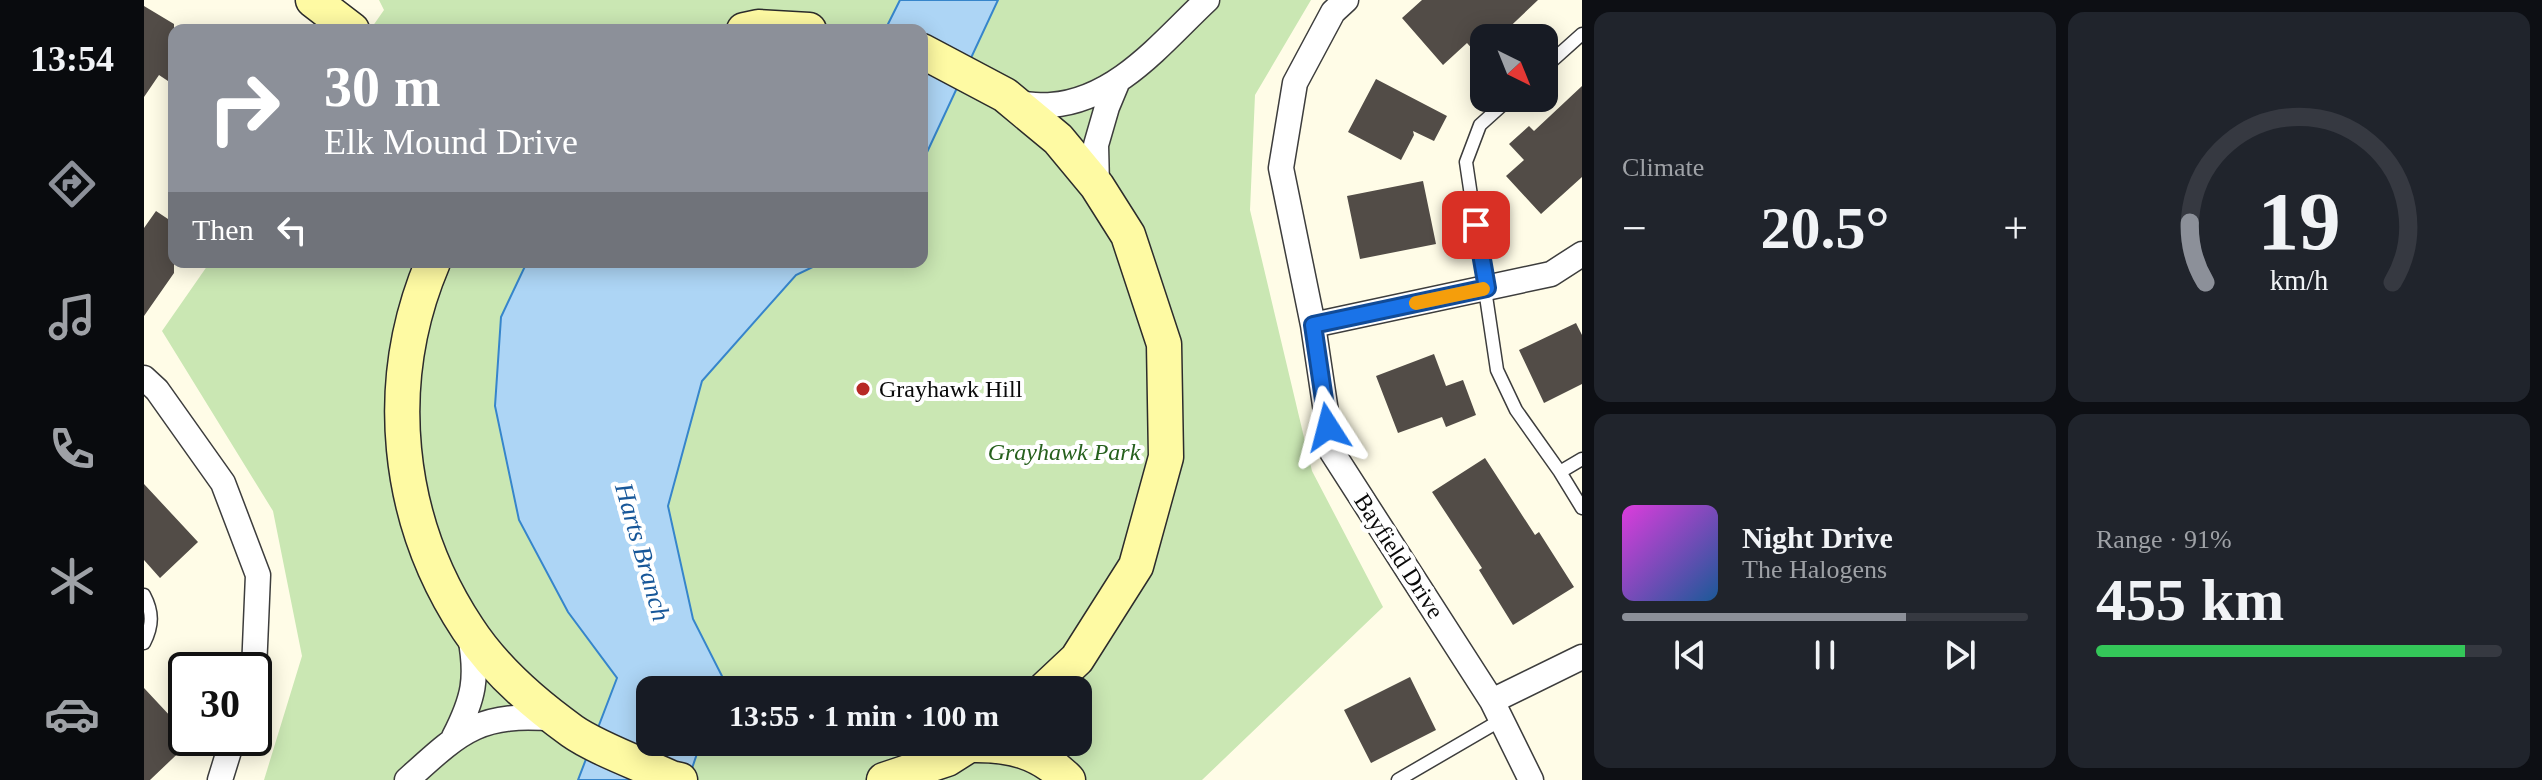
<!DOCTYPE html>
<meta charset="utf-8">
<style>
:root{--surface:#171b24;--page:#20242c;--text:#f1f3f6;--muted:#9ea1a6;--line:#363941;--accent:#8c9099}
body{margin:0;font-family:"Times New Roman",serif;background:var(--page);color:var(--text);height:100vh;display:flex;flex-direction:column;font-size:30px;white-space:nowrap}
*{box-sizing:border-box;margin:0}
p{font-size:26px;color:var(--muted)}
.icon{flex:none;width:44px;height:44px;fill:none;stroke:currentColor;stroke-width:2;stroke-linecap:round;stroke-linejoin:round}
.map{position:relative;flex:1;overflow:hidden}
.details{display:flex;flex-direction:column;gap:12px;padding:12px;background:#0d0f14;width:960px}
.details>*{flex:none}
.guide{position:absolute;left:24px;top:24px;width:760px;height:244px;border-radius:16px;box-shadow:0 4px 20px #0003;background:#8c9099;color:#fff;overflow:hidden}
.needle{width:52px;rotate:137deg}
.controls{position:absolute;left:1326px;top:24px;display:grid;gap:16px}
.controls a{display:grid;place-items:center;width:88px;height:88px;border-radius:16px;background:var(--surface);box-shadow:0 4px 20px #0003;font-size:40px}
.speed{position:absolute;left:24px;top:652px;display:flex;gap:16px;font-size:40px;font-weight:700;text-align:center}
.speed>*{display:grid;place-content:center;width:104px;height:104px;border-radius:50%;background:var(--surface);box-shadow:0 4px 20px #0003;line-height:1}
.speed .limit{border:4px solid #111;border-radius:12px;background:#fff;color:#111}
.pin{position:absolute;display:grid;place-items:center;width:68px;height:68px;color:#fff;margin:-34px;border-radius:16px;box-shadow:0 4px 12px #0006}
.me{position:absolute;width:88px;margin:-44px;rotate:351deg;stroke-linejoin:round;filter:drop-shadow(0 0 6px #0008)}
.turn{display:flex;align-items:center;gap:28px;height:168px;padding:0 24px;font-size:36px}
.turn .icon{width:104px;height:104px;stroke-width:2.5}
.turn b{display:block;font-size:56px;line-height:68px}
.then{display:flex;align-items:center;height:76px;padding:0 24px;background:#0003;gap:16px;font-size:30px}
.big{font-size:60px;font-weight:600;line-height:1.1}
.details .widget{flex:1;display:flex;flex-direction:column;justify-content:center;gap:12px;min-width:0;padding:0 28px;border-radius:16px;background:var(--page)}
.details .dial{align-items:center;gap:0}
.dial svg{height:208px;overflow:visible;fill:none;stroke:var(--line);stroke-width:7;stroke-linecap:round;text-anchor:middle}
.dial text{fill:var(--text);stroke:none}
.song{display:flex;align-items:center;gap:24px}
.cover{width:96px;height:96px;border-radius:12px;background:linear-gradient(135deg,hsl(300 70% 55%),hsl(210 70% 35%))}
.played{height:8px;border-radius:4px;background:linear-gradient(90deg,var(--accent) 70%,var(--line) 70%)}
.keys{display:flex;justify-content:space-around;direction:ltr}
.heat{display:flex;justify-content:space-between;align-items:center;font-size:44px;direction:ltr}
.charge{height:12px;border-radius:6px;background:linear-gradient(90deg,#34c759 91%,var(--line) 0)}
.details .tiles{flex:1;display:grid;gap:12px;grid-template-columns:repeat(2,1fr)}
.trip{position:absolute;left:492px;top:676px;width:456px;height:80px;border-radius:16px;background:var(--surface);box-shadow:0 4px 20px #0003;font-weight:600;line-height:80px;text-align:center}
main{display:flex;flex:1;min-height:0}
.menu{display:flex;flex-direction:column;width:144px;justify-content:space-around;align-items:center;background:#090b0e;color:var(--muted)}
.menu .icon{width:56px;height:56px}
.menu .active{color:var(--accent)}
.menu b{font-size:36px;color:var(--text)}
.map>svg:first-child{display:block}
.green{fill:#cae7b3;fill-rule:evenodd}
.water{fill:#add5f5;stroke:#3685cb;stroke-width:2}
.building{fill:#524c47}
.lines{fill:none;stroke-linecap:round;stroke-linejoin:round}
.lane-casing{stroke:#3d3d3d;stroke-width:15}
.street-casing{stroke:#3d3d3d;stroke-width:27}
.secondary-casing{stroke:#2c2c2c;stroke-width:37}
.lane{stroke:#fff;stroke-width:12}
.street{stroke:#fff;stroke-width:24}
.secondary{stroke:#fefaa3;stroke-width:34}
.route-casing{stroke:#114b97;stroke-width:20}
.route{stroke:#1a73e8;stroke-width:14}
.slow{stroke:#f59e0b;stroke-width:14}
.poi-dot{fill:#b72925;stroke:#fff;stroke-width:3}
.labels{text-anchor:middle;stroke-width:8;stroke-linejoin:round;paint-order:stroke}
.poi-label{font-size:24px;fill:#0a0a0a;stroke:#fff;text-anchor:start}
.park-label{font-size:24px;font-style:italic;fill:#26601d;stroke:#fff}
.street-label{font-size:24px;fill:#0a0a0a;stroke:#fff}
.water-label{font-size:26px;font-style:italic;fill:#175799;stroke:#fff}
</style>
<main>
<nav class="menu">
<b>13:54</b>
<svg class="icon active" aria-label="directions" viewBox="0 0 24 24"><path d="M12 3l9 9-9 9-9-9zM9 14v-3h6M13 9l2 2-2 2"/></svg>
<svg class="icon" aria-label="music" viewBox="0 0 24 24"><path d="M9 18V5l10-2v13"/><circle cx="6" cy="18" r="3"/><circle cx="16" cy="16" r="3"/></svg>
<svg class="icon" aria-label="phone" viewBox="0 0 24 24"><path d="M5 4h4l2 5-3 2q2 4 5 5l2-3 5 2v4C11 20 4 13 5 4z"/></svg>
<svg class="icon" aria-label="climate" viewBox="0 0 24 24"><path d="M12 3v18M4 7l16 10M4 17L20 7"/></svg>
<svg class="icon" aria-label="car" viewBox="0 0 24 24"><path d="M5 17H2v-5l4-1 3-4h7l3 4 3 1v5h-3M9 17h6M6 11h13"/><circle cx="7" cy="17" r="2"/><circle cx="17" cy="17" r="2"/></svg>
</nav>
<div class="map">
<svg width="1438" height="780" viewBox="0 0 1438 780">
<rect width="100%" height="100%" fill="#fffce7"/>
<path class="green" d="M235 0H1167L1111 95 1106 210 1168 471 1239 607 1058 780H120L158 656 129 511 18 331 66 262H778V30H226L240 10ZM506 690H934V742H506Z"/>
<path class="water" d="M756 0H854L778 163V30H741Z
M383 262H679L652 275 558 381 524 506 549 619 579 678 575 690H506V742H557L544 780H434L473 678 424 612 375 520 351 406 357 317Z"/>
<path class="building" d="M1278 0H1394L1354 38H1340V62L1323 43 1299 65 1258 18Z
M0 6 30 24V85L15 75 0 97Z
M1232 79 1303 116 1290 141 1269 131 1270 135 1257 160 1204 132Z
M1438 86V177L1397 214 1362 176 1380 160 1365 144 1385 126 1390 131Z
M1279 181 1292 244 1216 259 1203 196Z
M12 211 30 223V273L0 316V228Z
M1432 323 1438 335V384L1400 403 1375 350Z
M1290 354 1302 386 1319 380 1332 415 1302 427 1298 417 1254 433 1232 376Z
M1341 458 1391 535 1395 532 1430 587 1369 625 1335 570 1338 568 1288 492Z
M0 484 54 542 16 578 0 560Z
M1266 677 1292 730 1227 763 1200 710Z
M0 688 42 733V738L48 740 6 780H0Z"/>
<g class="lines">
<g class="lane-casing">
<path id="lane" d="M1400 68 1438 34
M1366 98 1336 125 1322 162 1353 370 1372 410 1416 472 1438 508
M1416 472 1438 459
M0 595C9 612 9 625 0 643
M1254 780 1357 720"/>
</g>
<g class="street-casing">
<path id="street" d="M1202 0 1189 12 1151 83 1137 168 1169 325 1188 452 1348 701 1387 780
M870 103C882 104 895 106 907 105 973 100 1018 42 1063 0
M953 186 952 145 963 107 973 83
M1169 325 1407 274 1438 254
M0 378 13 390 79 483 114 575 110 670
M1348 701 1438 657
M310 737C330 698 334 678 326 636
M76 780 89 738
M263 780C317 731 335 712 412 719"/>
</g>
<g class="secondary-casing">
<path id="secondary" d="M169 0 208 30
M600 30 614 27 665 30
M778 51 861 95 914 139 953 186 984 235 1020 344 1022 457 992 566 933 659 900 690
M289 262C238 382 251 519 324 629 350 669 389 703 428 731 452 748 499 765 527 778L536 780
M826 745C865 744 896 751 924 780
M740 780 803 759 830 742"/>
</g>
<use href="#lane" class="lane"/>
<use href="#street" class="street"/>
<use href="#secondary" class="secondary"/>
</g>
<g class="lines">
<g class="route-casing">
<path id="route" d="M1184 427 1169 325 1343 288 1332 225"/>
</g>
<use href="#route" class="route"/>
<path class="slow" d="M1272 303 1339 289"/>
</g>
<circle class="poi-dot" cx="719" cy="389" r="8"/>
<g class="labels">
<g class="poi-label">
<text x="735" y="397">Grayhawk Hill</text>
</g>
<g class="park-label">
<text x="920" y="460">Grayhawk Park</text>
</g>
<g class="street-label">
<text transform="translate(1255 556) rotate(57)" y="8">Bayfield Drive</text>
</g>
<g class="water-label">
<text transform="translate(499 552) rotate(74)" y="9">Harts Branch</text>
</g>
</g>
</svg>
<div class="controls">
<a><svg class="needle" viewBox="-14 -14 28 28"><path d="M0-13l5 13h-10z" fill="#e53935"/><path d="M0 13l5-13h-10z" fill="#9ea1a6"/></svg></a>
</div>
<div class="speed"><div class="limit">30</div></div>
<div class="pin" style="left:1332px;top:225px;background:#d93025"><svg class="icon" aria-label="arrive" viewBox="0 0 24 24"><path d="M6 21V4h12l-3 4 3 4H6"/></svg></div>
<svg class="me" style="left:1184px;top:427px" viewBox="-20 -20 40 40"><path d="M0-17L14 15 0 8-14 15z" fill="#1a73e8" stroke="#fff" stroke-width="4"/></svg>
<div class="trip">13:55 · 1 min · 100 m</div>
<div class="guide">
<div class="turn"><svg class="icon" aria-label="right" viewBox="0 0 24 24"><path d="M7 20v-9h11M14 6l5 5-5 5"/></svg><div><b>30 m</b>Elk Mound Drive</div></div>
<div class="then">Then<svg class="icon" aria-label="left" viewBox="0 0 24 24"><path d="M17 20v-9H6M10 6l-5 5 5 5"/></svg></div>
</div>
</div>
<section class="details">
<div class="tiles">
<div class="widget"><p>Climate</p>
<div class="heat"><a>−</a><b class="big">20.5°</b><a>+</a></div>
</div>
<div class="widget dial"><svg viewBox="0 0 100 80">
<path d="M14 69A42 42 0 1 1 86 69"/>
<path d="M14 69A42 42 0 0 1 8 46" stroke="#8c9099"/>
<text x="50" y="56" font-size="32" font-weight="700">19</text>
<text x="50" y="72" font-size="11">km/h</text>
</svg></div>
<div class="widget">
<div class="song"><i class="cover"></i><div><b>Night Drive</b><p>The Halogens</p></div></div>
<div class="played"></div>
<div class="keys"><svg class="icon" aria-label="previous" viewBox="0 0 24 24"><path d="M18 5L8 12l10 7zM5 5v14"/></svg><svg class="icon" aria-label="pause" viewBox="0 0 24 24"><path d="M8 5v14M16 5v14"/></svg><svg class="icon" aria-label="next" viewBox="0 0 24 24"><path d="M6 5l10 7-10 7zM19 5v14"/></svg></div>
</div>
<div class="widget"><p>Range · 91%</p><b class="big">455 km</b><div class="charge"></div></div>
</div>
</section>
</main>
